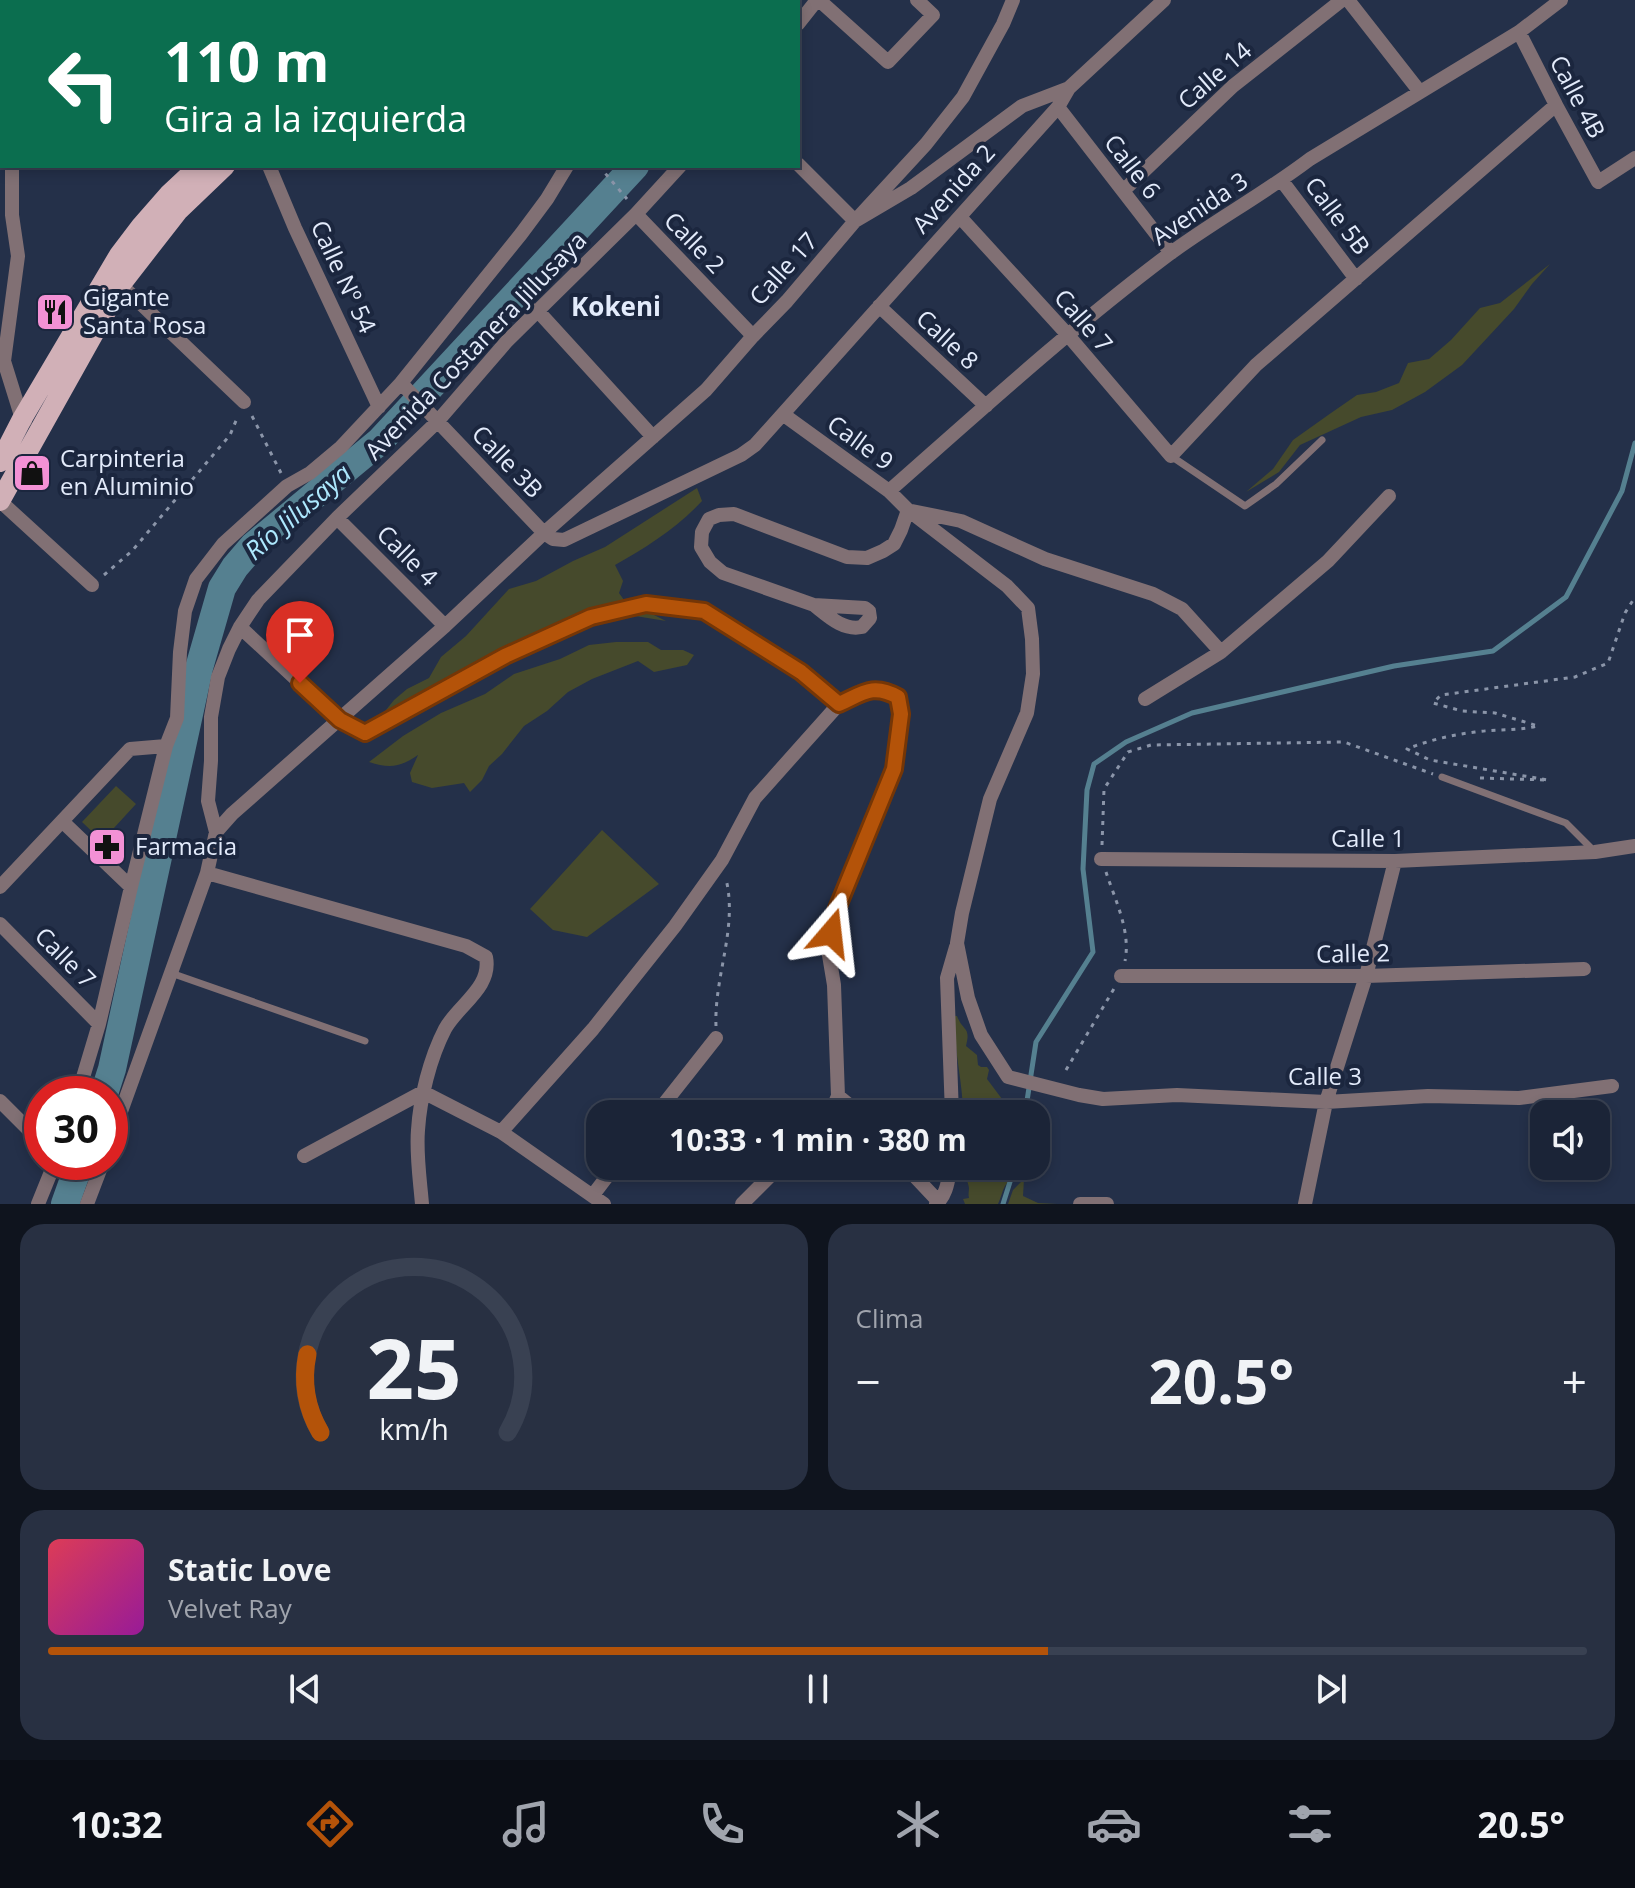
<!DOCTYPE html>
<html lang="es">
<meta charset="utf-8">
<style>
:root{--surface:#1b2437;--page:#283042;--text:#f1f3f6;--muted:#a0a4ad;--line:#394152;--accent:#b45309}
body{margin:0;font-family:"Open Sans",sans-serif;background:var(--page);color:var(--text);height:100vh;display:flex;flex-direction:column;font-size:30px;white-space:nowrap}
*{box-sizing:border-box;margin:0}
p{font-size:26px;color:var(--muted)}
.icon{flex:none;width:44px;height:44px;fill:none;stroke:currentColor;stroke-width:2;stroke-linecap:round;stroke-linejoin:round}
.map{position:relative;height:1204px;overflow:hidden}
.details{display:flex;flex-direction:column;gap:20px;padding:20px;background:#0f141e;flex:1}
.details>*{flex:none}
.hud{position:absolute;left:0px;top:0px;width:800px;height:168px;box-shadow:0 4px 12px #0003,0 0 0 2px var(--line);background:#0b6e4f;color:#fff;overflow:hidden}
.fabs{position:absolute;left:1530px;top:1100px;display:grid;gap:16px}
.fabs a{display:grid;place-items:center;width:80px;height:80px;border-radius:16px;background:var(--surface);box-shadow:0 4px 12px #0003,0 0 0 2px var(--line);font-size:40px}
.speed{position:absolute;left:24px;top:1076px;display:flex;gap:16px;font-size:40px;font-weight:700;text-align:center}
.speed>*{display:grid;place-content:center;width:104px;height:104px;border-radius:50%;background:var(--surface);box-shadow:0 4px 12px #0003,0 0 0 2px var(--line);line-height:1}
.speed .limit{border:12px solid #d22;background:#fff;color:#111}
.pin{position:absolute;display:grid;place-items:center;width:68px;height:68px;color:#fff;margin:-82px -34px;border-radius:50% 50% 50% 0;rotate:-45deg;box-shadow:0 0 8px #0007}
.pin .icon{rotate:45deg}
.me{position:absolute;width:88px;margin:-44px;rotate:17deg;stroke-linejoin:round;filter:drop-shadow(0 0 6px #0008)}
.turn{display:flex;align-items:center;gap:28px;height:168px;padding:0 32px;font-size:36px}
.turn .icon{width:104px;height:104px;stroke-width:2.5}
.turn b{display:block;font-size:56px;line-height:68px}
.big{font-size:60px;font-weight:700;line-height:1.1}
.details .widget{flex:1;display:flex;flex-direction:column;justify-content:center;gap:12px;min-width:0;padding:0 28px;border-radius:24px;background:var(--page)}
.details .dial{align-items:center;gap:0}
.dial svg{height:208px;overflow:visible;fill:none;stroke:var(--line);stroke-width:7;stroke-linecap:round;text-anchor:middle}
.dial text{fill:var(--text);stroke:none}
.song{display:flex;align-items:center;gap:24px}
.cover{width:96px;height:96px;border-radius:12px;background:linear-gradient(135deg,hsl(350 70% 55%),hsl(300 70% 35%))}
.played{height:8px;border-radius:4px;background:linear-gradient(90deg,var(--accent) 65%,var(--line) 65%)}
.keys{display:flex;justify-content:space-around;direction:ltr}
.heat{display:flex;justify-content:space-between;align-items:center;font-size:44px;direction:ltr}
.details .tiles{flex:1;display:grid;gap:20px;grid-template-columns:1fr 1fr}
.widget:last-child{grid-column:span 2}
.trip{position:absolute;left:586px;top:1100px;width:464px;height:80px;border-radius:24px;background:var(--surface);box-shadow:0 4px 12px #0003,0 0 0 2px var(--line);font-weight:700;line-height:80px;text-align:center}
.tab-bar{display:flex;height:128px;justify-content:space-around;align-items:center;background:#0b0e16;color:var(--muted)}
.tab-bar .icon{width:56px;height:56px}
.tab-bar .active{color:var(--accent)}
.tab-bar b{font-size:36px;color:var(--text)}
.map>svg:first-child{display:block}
.green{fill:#464a2c}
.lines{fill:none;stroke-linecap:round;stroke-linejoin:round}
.stream{stroke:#558090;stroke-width:5}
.river{stroke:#558090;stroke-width:28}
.path{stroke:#8b95a9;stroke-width:3;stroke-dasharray:4 6;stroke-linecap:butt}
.lane{stroke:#817074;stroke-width:7}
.street{stroke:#817074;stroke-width:14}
.primary{stroke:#d1b0b7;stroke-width:20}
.route-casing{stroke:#753606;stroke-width:20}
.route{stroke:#b45309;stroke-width:14}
.labels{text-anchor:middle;stroke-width:8;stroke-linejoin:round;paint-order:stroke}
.street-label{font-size:24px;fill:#e3ebfb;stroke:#1b263e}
.poi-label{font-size:24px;fill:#e3ebfb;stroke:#1b263e;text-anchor:start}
.neighbourhood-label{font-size:26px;font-weight:bold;fill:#e3ebfb;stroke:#1b263e}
.water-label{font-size:26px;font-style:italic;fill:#ade8fe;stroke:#1b263e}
</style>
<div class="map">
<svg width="1635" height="1204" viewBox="0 0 1635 1204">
<rect width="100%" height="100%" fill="#243049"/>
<path class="green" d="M1550 264 1532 284 1514 309 1462 365 1425 392 1392 410 1361 417 1300 445 1279 472 1246 492 1273 469 1293 440 1331 413 1357 395 1376 392 1399 383 1408 363 1429 359 1451 340 1480 308 1500 303Z
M697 488 702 501C677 528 647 547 615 565L623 581 619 593 624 600 666 621 623 614 607 622 539 642 374 725 394 700 407 689 429 678 441 657 466 636 509 589 536 581 573 561 605 547Z
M616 642H648L661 650H683L694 655 687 665 654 672 638 661 592 679 568 692 547 711 524 726 502 754 489 766 482 780 470 792 464 783 432 788 412 782 410 773 418 755C400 767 390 769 369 762L403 736 441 713 485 694 514 674 560 659 589 645Z
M116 786 136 804 102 841 82 822Z
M602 830 659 884 587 937 553 930 530 909Z
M955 1016H957C963 1032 971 1026 966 1046L977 1055 978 1065 981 1067H987L989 1070 987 1079 1002 1099 1001 1109 1004 1111 1009 1107H1012L1014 1112H1017V1114H963C963 1081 953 1049 955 1016Z
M966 1166H1019C1016 1178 1011 1177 1005 1186 1002 1191 1001 1198 998 1204H965L963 1199 969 1198C968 1194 969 1191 969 1188 968 1180 963 1174 966 1166Z
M1024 1179 1023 1196 1038 1203 1057 1204H1008L1013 1190Z"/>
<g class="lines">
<path class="stream" d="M1025 1114 1036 1042 1093 952 1083 869 1087 790 1094 764 1126 742 1192 713 1394 666 1493 651 1566 597 1622 491 1635 443
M1003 1204 1015 1166"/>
<path class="river" d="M784 2 786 0
M104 1094 112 1069 199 668 222 588 235 567 253 546 380 441 635 166
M65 1204 80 1162"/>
<path class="path" d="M599 166 627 199
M252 416 281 473
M104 575 132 551 230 435 238 416
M1480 778 1548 780 1430 760 1407 749C1429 740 1452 735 1475 732 1497 729 1516 731 1538 726L1495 713 1462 711 1433 703 1441 695 1575 677 1608 663 1625 613 1635 597
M1102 845 1104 789 1128 752 1151 745 1344 742 1433 774
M1106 872C1115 900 1131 931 1125 961
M716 1026C714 976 738 928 726 879
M1066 1070 1115 987"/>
<path class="lane" d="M1171 456 1245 506 1276 484 1322 440
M1442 777 1566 823 1592 849
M171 973 365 1041"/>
<path class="street" d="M171 0 172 2
M480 0 481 2
M819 0 888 62 933 15 917 0
M1348 0 1420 92
M756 2 758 0
M0 23 2 32
M798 24 817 0
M1519 32 1556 105 1598 182 1635 158
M1058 107 1171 253
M798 164 855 221 911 188 1022 106 1069 88
M12 166V215L18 256 4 361 22 419 25 421
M269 166 295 228 379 407
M567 166 547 199 521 234 401 383 544 533 553 539 564 540 741 455 755 445 1058 107 1069 88 1164 0
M1282 181 1356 279
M1123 191 1233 86 1342 0
M636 214 753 336
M960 217 1067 334 1171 456 1256 365 1556 105
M116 280 244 402
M879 306 986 406
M537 310 653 437
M784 415 889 491 908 510 1007 586 1028 608 1032 639 1033 674 1027 713 990 799 962 913 957 943 968 998 981 1035 1008 1077 1079 1095 1103 1099 1177 1095 1326 1102 1428 1096 1519 1098 1612 1086
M889 491C981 410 1071 328 1168 255 1214 221 1264 194 1310 159L1519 32 1561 0
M0 501 92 585
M912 511 961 521 1045 559 1153 594 1182 609 1221 652
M337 518 445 626
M814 605C828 616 843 631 862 627L870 618 869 611 865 608 814 605 723 573 710 562 701 547 702 532 709 519 719 515 734 514 847 557 867 558 883 551 894 544 901 530 908 510
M240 627 340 720 365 733 505 656 591 617 646 604 704 611 801 672 839 704
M1145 699 1221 652 1328 561 1389 496
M63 822 131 887
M216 832 208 801 211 761V717L218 677 229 649 240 627 258 600 337 518 437 422 507 341 636 214 680 166
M1101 859 1395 861 1595 852 1635 846
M207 873 466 946 486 957C492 988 458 1005 445 1029 430 1058 420 1098 418 1130 416 1154 420 1180 422 1204
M0 887 130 749 166 746
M0 924 99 1024
M1121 976H1366L1584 969
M78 1094 99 1024 131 887 166 746 177 718 180 652 185 611 196 579 223 544 287 486 310 473 341 447 401 383
M838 1096 860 1114
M0 1101 42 1143
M656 1114 716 1038
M952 1114 947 978 956 947
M501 1132 593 1029 675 926 722 860 755 798 839 704 872 690H886L898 697 901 714 894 769 834 916 828 949 834 985 838 1096 830 1114
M110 1142 207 873 216 832 232 814 445 626 544 533 706 390 753 336 787 301 855 221 926 144 963 97 1003 24 1013 0
M304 1156 423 1092 501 1132 604 1204
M905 1166 939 1202
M593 1195 615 1166
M38 1204 55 1162
M87 1204 103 1162
M742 1204 780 1166
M936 1204C947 1195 948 1180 951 1166
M1080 1204H1107
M1305 1204 1326 1102 1366 976 1395 861"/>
<path class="primary" d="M384 2 386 0
M410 2 413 0
M0 462 22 419 119 255 141 226 169 194 199 166
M0 501 122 283 178 211 225 166"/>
</g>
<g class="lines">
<g class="route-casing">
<path id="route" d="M300 683 340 720 365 733 505 656 591 617 646 604 704 611 801 672 839 704C863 693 873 683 898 697L901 714 894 769 834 916 831 933"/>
</g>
<use href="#route" class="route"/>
</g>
<defs>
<g id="restaurant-square" transform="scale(2)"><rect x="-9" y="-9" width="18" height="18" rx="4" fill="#f391d5" stroke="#1b263e"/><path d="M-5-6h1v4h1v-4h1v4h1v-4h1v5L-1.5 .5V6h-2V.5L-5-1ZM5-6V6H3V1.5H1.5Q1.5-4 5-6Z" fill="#111"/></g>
<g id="shop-square" transform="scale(2)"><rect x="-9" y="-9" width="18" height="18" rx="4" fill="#f391d5" stroke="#1b263e"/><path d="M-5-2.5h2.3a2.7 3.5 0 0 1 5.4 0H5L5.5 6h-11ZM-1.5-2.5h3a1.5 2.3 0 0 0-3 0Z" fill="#111"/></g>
<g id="pharmacy-square" transform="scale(2)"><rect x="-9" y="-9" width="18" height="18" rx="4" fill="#f391d5" stroke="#1b263e"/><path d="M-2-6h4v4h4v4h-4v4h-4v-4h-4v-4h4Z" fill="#111"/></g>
</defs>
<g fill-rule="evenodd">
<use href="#restaurant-square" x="55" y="312"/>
<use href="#shop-square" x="32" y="473"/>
<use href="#pharmacy-square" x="107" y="847"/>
</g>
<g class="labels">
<g class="street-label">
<text transform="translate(1215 76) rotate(-41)" y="8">Calle 14</text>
<text transform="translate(1577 97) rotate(62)" y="8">Calle 4B</text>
<text transform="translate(1132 167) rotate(52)" y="8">Calle 6</text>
<text transform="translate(954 189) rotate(-48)" y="8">Avenida 2</text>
<text transform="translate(1200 209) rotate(-34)" y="8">Avenida 3</text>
<text transform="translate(1337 216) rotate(53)" y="8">Calle 5B</text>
<text transform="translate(694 243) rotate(46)" y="8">Calle 2</text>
<text transform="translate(784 269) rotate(-48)" y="8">Calle 17</text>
<text transform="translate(343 277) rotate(65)" y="8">Calle Nº 54</text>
<text transform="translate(1083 321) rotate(49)" y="8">Calle 7</text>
<text transform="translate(947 340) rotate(43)" y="8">Calle 8</text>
<text transform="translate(476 346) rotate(-46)" y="8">Avenida Costanera Jillusaya</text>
<text transform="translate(860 443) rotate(36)" y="8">Calle 9</text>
<text transform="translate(507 462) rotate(46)" y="8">Calle 3B</text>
<text transform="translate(407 556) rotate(45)" y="8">Calle 4</text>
<text x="1368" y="847">Calle 1</text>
<text transform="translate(1353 954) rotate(-1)" y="8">Calle 2</text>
<text transform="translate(65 958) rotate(45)" y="8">Calle 7</text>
<text x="1325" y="1085">Calle 3</text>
</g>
<g class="poi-label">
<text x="83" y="306">Gigante<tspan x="83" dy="28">Santa Rosa</tspan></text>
<text x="60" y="467">Carpinteria<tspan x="60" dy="28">en Aluminio</tspan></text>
<text x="135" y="855">Farmacia</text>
</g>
<g class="neighbourhood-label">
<text x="616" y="316">Kokeni</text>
</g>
<g class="water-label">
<text transform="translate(298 512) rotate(-41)" y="9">Río Jilusaya</text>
</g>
</g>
</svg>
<div class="fabs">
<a><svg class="icon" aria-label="sound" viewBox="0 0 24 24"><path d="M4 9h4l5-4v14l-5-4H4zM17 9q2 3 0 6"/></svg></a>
</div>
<div class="speed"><div class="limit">30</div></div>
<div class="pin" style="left:300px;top:683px;background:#d93025"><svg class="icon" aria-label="arrive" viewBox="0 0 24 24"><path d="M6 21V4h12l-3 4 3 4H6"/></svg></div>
<svg class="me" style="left:831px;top:933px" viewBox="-20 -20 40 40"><path d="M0-17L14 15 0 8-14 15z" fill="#b45309" stroke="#fff" stroke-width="4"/></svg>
<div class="trip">10:33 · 1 min · 380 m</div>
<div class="hud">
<div class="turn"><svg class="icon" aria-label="left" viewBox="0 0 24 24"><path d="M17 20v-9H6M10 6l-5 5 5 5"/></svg><div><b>110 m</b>Gira a la izquierda</div></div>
</div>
</div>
<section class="details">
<div class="tiles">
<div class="widget dial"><svg viewBox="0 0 100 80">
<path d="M14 69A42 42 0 1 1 86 69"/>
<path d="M14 69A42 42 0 0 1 9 39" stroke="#b45309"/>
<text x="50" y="56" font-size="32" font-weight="700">25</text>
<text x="50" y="72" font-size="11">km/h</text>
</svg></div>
<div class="widget"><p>Clima</p>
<div class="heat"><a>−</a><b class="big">20.5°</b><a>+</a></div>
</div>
<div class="widget">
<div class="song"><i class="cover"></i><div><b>Static Love</b><p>Velvet Ray</p></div></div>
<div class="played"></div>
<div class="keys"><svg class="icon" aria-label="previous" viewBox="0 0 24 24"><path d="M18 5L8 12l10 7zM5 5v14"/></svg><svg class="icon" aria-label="pause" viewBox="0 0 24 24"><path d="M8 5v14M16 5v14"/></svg><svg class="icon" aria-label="next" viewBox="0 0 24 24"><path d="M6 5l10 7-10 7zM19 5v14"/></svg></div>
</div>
</div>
</section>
<nav class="tab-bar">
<b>10:32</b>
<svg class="icon active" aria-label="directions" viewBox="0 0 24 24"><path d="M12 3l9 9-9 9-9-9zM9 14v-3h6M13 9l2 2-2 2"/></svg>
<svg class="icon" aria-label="music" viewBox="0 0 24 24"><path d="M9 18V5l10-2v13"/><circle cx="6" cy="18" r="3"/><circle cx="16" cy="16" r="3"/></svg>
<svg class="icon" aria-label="phone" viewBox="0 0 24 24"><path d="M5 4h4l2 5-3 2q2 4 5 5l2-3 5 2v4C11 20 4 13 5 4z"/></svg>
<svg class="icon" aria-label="climate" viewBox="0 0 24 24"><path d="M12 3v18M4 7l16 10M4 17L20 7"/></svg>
<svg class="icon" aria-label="car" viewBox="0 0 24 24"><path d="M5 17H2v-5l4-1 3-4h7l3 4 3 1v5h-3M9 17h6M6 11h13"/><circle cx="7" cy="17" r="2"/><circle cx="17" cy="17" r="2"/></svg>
<svg class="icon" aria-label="filters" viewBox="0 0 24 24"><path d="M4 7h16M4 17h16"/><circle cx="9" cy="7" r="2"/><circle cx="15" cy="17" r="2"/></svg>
<b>20.5°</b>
</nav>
